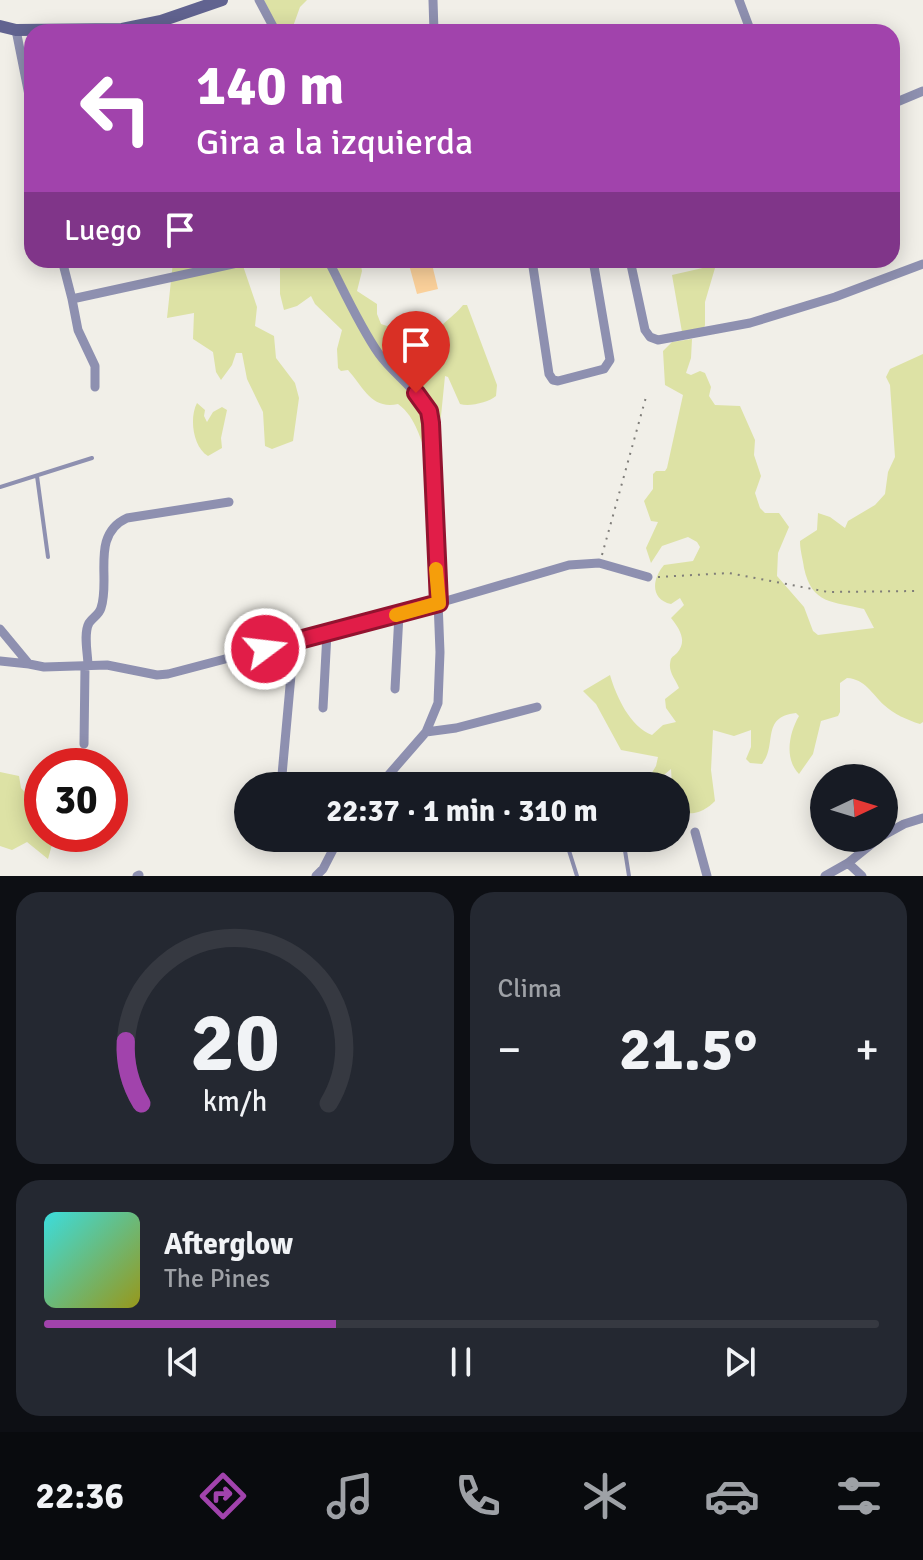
<!DOCTYPE html>
<html lang="es">
<meta charset="utf-8">
<style>
:root{--surface:#171b24;--page:#242831;--text:#f1f3f6;--muted:#9ea1a6;--line:#363941;--accent:#a143ac}
body{margin:0;font-family:Signika,sans-serif;background:var(--page);color:var(--text);height:100vh;display:flex;flex-direction:column;font-size:30px;white-space:nowrap}
*{box-sizing:border-box;margin:0}
p{font-size:26px;color:var(--muted)}
.icon{flex:none;width:44px;height:44px;fill:none;stroke:currentColor;stroke-width:2;stroke-linecap:round;stroke-linejoin:round}
.map{position:relative;height:876px;overflow:hidden}
.side{display:flex;flex-direction:column;gap:16px;padding:16px;background:#0d0f14;flex:1}
.side>*{flex:none}
.guide{position:absolute;left:24px;top:24px;width:876px;height:244px;border-radius:24px;box-shadow:0 4px 20px #0003;background:#a143ac;color:#fff;overflow:hidden}
.needle{width:52px;rotate:86deg}
.tools{position:absolute;left:810px;top:764px;display:grid;gap:16px}
.tools a{display:grid;place-items:center;width:88px;height:88px;border-radius:50%;background:var(--surface);box-shadow:0 4px 20px #0003;font-size:40px}
.speed{position:absolute;left:24px;top:748px;display:flex;gap:16px;font-size:40px;font-weight:700;text-align:center}
.speed>*{display:grid;place-content:center;width:104px;height:104px;border-radius:50%;background:var(--surface);box-shadow:0 4px 20px #0003;line-height:1}
.speed .limit{border:12px solid #d22;background:#fff;color:#111}
.pin{position:absolute;display:grid;place-items:center;width:68px;height:68px;color:#fff;margin:-82px -34px;border-radius:50% 50% 50% 0;rotate:-45deg;box-shadow:0 0 8px #0007}
.pin .icon{rotate:45deg}
.me{position:absolute;width:88px;margin:-44px;rotate:75deg;stroke-linejoin:round;filter:drop-shadow(0 0 6px #0008)}
.turn{display:flex;align-items:center;gap:28px;height:168px;padding:0 40px;font-size:36px}
.turn .icon{width:104px;height:104px;stroke-width:2.5}
.turn b{display:block;font-size:56px;line-height:68px}
.then{display:flex;align-items:center;height:76px;padding:0 40px;background:#0003;gap:16px;font-size:30px}
.big{font-size:60px;font-weight:700;line-height:1.1}
.side .tile{flex:1;display:flex;flex-direction:column;justify-content:center;gap:12px;min-width:0;padding:0 28px;border-radius:24px;background:var(--page)}
.side .dial{align-items:center;gap:0}
.dial svg{height:208px;overflow:visible;fill:none;stroke:var(--line);stroke-width:7;stroke-linecap:round;text-anchor:middle}
.dial text{fill:var(--text);stroke:none}
.song{display:flex;align-items:center;gap:24px}
.cover{width:96px;height:96px;border-radius:12px;background:linear-gradient(135deg,hsl(180 70% 55%),hsl(60 70% 35%))}
.played{height:8px;border-radius:4px;background:linear-gradient(90deg,var(--accent) 35%,var(--line) 35%)}
.keys{display:flex;justify-content:space-around;direction:ltr}
.heat{display:flex;justify-content:space-between;align-items:center;font-size:44px;direction:ltr}
.side .tiles{flex:1;display:grid;gap:16px;grid-template-columns:1fr 1fr}
.tile:last-child{grid-column:span 2}
.trip{position:absolute;left:234px;top:772px;width:456px;height:80px;border-radius:40px;background:var(--surface);box-shadow:0 4px 20px #0003;font-weight:700;line-height:80px;text-align:center}
.dock{display:flex;height:128px;justify-content:space-around;align-items:center;background:#090b0e;color:var(--muted)}
.dock .icon{width:56px;height:56px}
.dock .active{color:var(--accent)}
.dock b{font-size:36px;color:var(--text)}
.map>svg:first-child{display:block}
.green{fill:#dde2a5}
.building{fill:#fad09a}
.lines{fill:none;stroke-linecap:round;stroke-linejoin:round}
.path{stroke:#7f7d79;stroke-width:2;stroke-dasharray:2 6;stroke-linecap:butt}
.lane{stroke:#8e90b0;stroke-width:4}
.street{stroke:#8e90b0;stroke-width:9}
.secondary{stroke:#616390;stroke-width:12}
.route-casing{stroke:#92132f;stroke-width:20}
.route{stroke:#e11d48;stroke-width:14}
.slow{stroke:#f59e0b;stroke-width:14}
</style>
<div class="map">
<svg width="923" height="876" viewBox="0 0 923 876">
<rect width="100%" height="100%" fill="#f1efe8"/>
<path class="green" d="M264 0H307L300 7 291 32H279Z
M241 260 257 307 255 326 274 336 276 358 295 383 299 398 293 441 272 449 265 446 263 412 247 379 242 353H236L232 365 221 380 216 372 213 352 193 339 194 313 167 318 173 262Z
M280 260H360L362 271 357 291 377 304V314L381 324 387 326 399 320 404 322 412 343H432C436 325 452 319 463 305H467L497 385 496 396C489 402 470 407 460 404L448 377 445 376 441 416 436 430 437 454 433 463 429 461C420 440 417 418 398 404 372 410 363 387 348 370L341 371 338 368 337 349 342 330 315 304 311 296 297 306 284 310 280 294Z
M707 267 715 268 705 302V325L704 328 682 332 672 275Z
M692 339 691 358 686 373 691 375 700 371 705 373 711 387 709 396 715 405 740 406 755 440 754 455 761 476 755 493 760 508 765 513H779L789 527 778 553 777 576 804 607 813 631 818 635 874 628 864 609C833 601 812 605 804 568 803 559 800 551 800 541L817 530 818 513 830 517 845 528 848 521 875 505 885 494 888 472 895 457 890 385 886 377 890 369 923 354V722L920 724C907 720 894 714 884 705 872 694 865 679 847 678L840 683V712L838 716 821 721 813 754 799 774C784 759 789 733 799 716L796 713C760 717 778 745 762 764L750 763 746 759 751 747V730L734 736 713 730 711 770 715 801C705 812 688 818 676 809V786H672L671 769 658 780 651 779 650 776 656 766 658 757 621 750 596 704 583 691 610 675C616 696 630 727 652 735L663 725 676 722 666 708 665 699 679 688C676 680 669 673 670 664 671 656 672 658 677 653 688 641 679 628 671 618L684 605 680 598 671 604C650 599 652 579 664 565L693 561 700 547 697 542 688 537 662 546 651 563 646 548 658 522 651 521 644 501 653 489V474L656 471H665L667 468 683 395 665 385 663 351 672 342Z
M197 403 205 410 204 416 207 422 213 412 222 407 227 410 221 438 222 448 208 456C193 447 189 418 197 403Z
M0 772 19 776 21 788C27 796 34 795 42 791V834H55L48 859 27 842 12 850 0 846Z"/>
<path class="building" d="M431 260 438 289 417 294 408 261Z"/>
<g class="lines">
<path class="path" d="M602 555 646 397
M658 577 729 573 828 592 916 591"/>
<path class="lane" d="M37 476 48 557
M0 487 92 458
M565 838 577 876
M623 838 629 876"/>
<path class="street" d="M259 0 276 32
M433 0 434 32
M739 0 751 32
M16 30 32 110
M892 104 923 91
M62 260 72 299 251 260
M328 260C344 291 359 325 379 354 396 378 425 393 431 423L440 652 438 703 426 732 379 786
M532 260 549 374 553 380 558 381 604 369 610 360 593 260
M630 260 645 330 650 337 658 340 750 323 835 297 923 264
M72 299 78 330 95 366V387
M0 629 29 664 44 667 107 665 157 675 168 674 439 603 569 565 599 563 648 577
M0 661 29 664
M88 666C88 654 83 634 89 623 93 617 99 615 101 608 111 579 90 535 127 518L229 502
M395 689 399 614
M323 708 327 633
M426 732 456 728 537 707
M84 744 85 666
M281 786 294 642
M695 832 707 876
M884 835 904 824 923 818
M848 863 862 876
M137 876 139 875
M316 876 323 869 339 838
M825 876 848 863 879 838"/>
<path class="secondary" d="M0 26 16 30 122 29 161 21 222 0"/>
</g>
<g class="lines">
<g class="route-casing">
<path id="route" d="M265 649 439 603 431 423 429 411 416 393"/>
</g>
<use href="#route" class="route"/>
<path class="slow" d="M396 615 439 603 436 569"/>
</g>
</svg>
<div class="tools">
<a><svg class="needle" viewBox="-14 -14 28 28"><path d="M0-13l5 13h-10z" fill="#e53935"/><path d="M0 13l5-13h-10z" fill="#9ea1a6"/></svg></a>
</div>
<div class="speed"><div class="limit">30</div></div>
<div class="pin" style="left:416px;top:393px;background:#d93025"><svg class="icon" aria-label="arrive" viewBox="0 0 24 24"><path d="M6 21V4h12l-3 4 3 4H6"/></svg></div>
<svg class="me" style="left:265px;top:649px" viewBox="-20 -20 40 40"><circle r="17" fill="#e11d48" stroke="#fff" stroke-width="3"/><path d="M0-11L8 9 0 5-8 9z" fill="#fff"/></svg>
<div class="trip">22:37 · 1 min · 310 m</div>
<div class="guide">
<div class="turn"><svg class="icon" aria-label="left" viewBox="0 0 24 24"><path d="M17 20v-9H6M10 6l-5 5 5 5"/></svg><div><b>140 m</b>Gira a la izquierda</div></div>
<div class="then">Luego<svg class="icon" aria-label="arrive" viewBox="0 0 24 24"><path d="M6 21V4h12l-3 4 3 4H6"/></svg></div>
</div>
</div>
<section class="side">
<div class="tiles">
<div class="tile dial"><svg viewBox="0 0 100 80">
<path d="M14 69A42 42 0 1 1 86 69"/>
<path d="M14 69A42 42 0 0 1 8 45" stroke="#a143ac"/>
<text x="50" y="56" font-size="32" font-weight="700">20</text>
<text x="50" y="72" font-size="11">km/h</text>
</svg></div>
<div class="tile"><p>Clima</p>
<div class="heat"><a>−</a><b class="big">21.5°</b><a>+</a></div>
</div>
<div class="tile">
<div class="song"><i class="cover"></i><div><b>Afterglow</b><p>The Pines</p></div></div>
<div class="played"></div>
<div class="keys"><svg class="icon" aria-label="previous" viewBox="0 0 24 24"><path d="M18 5L8 12l10 7zM5 5v14"/></svg><svg class="icon" aria-label="pause" viewBox="0 0 24 24"><path d="M8 5v14M16 5v14"/></svg><svg class="icon" aria-label="next" viewBox="0 0 24 24"><path d="M6 5l10 7-10 7zM19 5v14"/></svg></div>
</div>
</div>
</section>
<nav class="dock">
<b>22:36</b>
<svg class="icon active" aria-label="directions" viewBox="0 0 24 24"><path d="M12 3l9 9-9 9-9-9zM9 14v-3h6M13 9l2 2-2 2"/></svg>
<svg class="icon" aria-label="music" viewBox="0 0 24 24"><path d="M9 18V5l10-2v13"/><circle cx="6" cy="18" r="3"/><circle cx="16" cy="16" r="3"/></svg>
<svg class="icon" aria-label="phone" viewBox="0 0 24 24"><path d="M5 4h4l2 5-3 2q2 4 5 5l2-3 5 2v4C11 20 4 13 5 4z"/></svg>
<svg class="icon" aria-label="climate" viewBox="0 0 24 24"><path d="M12 3v18M4 7l16 10M4 17L20 7"/></svg>
<svg class="icon" aria-label="car" viewBox="0 0 24 24"><path d="M5 17H2v-5l4-1 3-4h7l3 4 3 1v5h-3M9 17h6M6 11h13"/><circle cx="7" cy="17" r="2"/><circle cx="17" cy="17" r="2"/></svg>
<svg class="icon" aria-label="filters" viewBox="0 0 24 24"><path d="M4 7h16M4 17h16"/><circle cx="9" cy="7" r="2"/><circle cx="15" cy="17" r="2"/></svg>
</nav>
